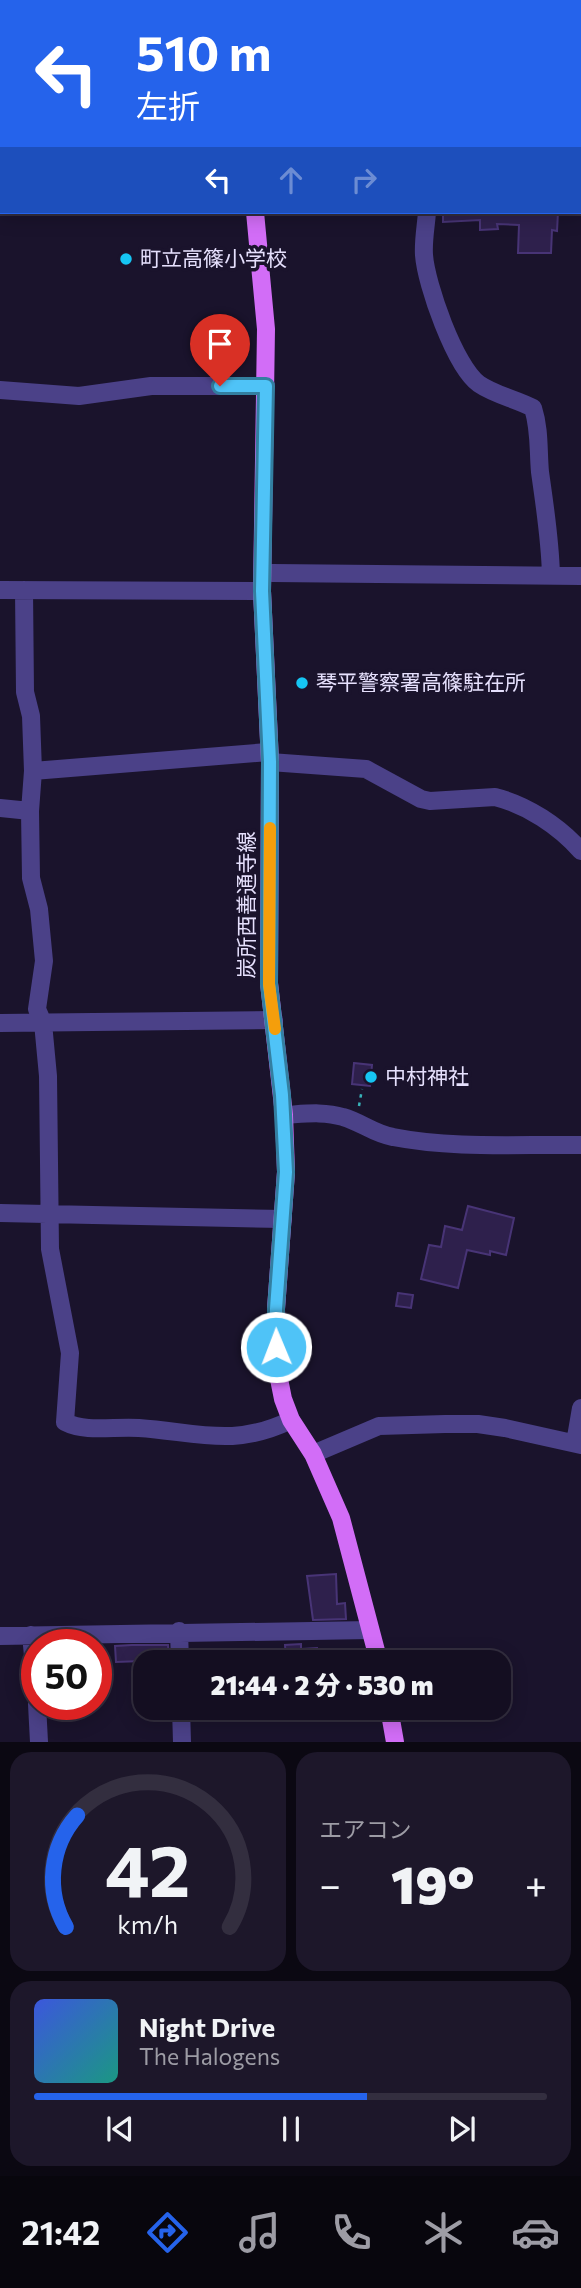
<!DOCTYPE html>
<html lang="ja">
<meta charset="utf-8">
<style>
:root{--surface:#140e21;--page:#1d172a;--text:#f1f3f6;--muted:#9d9ca5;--line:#332e3f;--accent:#2563eb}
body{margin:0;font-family:Commissioner,"Noto Sans JP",sans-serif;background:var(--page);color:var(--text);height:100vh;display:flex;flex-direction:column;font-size:26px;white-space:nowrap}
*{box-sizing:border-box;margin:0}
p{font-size:23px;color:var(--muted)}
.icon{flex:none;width:38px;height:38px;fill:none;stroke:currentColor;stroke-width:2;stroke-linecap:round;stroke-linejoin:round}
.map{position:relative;height:1742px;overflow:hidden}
.panel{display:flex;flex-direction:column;gap:10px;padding:10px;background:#0b0812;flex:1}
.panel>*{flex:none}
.hud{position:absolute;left:0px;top:0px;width:581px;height:214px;box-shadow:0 4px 18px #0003,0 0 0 2px var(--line);background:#2563eb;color:#fff;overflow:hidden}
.speed{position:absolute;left:21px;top:1629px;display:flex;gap:14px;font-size:35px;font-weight:700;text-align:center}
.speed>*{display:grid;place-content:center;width:91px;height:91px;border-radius:50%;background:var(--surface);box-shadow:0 4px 18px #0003,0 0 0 2px var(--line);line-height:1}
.speed .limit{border:10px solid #d22;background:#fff;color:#111}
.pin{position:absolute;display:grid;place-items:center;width:60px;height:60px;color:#fff;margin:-72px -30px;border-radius:50% 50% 50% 0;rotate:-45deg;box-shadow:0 0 7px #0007}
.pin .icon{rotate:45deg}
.me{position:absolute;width:77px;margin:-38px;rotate:359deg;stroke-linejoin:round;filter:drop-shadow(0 0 5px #0008)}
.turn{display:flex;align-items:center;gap:24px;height:147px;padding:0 21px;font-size:32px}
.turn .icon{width:91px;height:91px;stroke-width:2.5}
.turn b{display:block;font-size:49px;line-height:60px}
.lanes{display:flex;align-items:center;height:66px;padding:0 21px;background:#0003;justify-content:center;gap:35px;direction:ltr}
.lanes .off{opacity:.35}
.big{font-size:52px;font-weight:800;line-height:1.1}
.panel .widget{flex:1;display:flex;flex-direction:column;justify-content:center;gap:10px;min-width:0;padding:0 24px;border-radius:21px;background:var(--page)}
.panel .dial{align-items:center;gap:0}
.dial svg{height:182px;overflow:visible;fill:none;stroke:var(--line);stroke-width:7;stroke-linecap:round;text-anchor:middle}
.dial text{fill:var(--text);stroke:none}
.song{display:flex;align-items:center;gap:21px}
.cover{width:84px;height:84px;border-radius:10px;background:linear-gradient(135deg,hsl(230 70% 55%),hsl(170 70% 35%))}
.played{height:7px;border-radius:4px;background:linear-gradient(90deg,var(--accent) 65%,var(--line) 65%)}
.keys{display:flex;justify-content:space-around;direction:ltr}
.heat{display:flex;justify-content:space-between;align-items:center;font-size:38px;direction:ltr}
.panel .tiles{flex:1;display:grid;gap:10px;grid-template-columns:1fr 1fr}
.widget:last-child{grid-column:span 2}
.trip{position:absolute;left:133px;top:1650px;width:378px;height:70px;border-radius:21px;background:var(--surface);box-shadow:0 4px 18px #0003,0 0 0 2px var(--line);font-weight:800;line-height:70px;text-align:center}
.tabs{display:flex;height:112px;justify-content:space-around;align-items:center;background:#08060d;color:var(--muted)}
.tabs .icon{width:49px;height:49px}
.tabs .current{color:var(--accent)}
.tabs b{font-size:32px;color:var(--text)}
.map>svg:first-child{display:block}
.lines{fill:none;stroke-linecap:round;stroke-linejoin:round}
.stream{stroke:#11214c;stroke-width:3.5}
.building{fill:#2e204c;stroke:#483476;stroke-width:2}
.path{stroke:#38b3b9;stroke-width:2.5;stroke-dasharray:3.5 5;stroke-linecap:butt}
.minor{stroke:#4b4188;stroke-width:18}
.major{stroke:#d26df7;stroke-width:18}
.route-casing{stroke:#337fa1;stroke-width:18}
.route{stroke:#4fc3f7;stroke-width:12}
.slow{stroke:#f59e0b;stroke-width:12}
.poi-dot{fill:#16c5f3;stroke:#1a132c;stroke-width:2.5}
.labels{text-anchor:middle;stroke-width:7;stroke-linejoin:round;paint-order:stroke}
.poi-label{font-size:21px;fill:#e6e0fd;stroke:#1a132c;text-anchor:start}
.street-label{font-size:21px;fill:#e6e0fd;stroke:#1a132c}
</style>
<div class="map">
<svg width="581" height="1742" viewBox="0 0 581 1742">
<rect width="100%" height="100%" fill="#1a132c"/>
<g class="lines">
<path class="stream" d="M173 2 174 0"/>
</g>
<path class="building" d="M443 212 547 214 558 212 557 231 552 230 551 253H518L519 225 497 224 498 229 480 230V220L443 222Z
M354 1063 372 1065 370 1086 352 1084Z
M468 1206 514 1218 506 1255 490 1251V1255L467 1250 458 1288 421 1279 429 1245 441 1247 445 1226 462 1230Z
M398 1293 413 1295 411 1308 396 1306Z
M336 1574 337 1604 345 1603 346 1619 313 1620 307 1576Z
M301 1644V1649L317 1648 318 1662H305V1658L286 1659 285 1645Z
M132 1645H168L169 1660 116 1662 115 1646Z"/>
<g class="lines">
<path class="path" d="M359 1106 362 1089"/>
<path class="minor" d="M462 2V0
M0 193H2
M579 197H581
M427 212C426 226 423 241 424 255 426 284 455 367 479 384 495 395 516 399 533 408 540 430 538 450 540 472 545 508 550 538 551 575
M0 390 79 396 151 386H266
M272 573 581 576
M0 590 262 591
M270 762 366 769 421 799 430 801 495 797C527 805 559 826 581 851
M33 771 268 752
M0 808 30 811 33 771 31 716 25 692 24 590
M30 811 31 878 39 909 44 961 37 1009 43 1023 48 1076 50 1249 70 1353 65 1422C86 1433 115 1426 139 1428 197 1432 234 1448 291 1420
M0 1023 274 1020
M284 1115C303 1114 324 1111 343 1117 361 1122 374 1134 393 1137 454 1149 519 1144 581 1145
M0 1213 283 1219
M575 1443 581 1408
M313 1454 379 1426 445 1424H478L505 1428 581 1445
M179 1631 180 1662
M31 1635 37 1697
M0 1636 370 1630
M37 1704 39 1742
M181 1708 182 1742"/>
<path class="major" d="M251 0 252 2
M255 212 266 329 262 591 270 762 269 983 284 1115 286 1172 276 1309 278 1374 283 1399 291 1420 313 1454 341 1518 379 1662
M389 1708 395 1742"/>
</g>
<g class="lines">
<g class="route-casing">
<path id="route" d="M220 386H266L262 591 270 762 269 984 282 1095 286 1172 276 1309V1347"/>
</g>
<use href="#route" class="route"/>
<path class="slow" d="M270 828 269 984 275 1029"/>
</g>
<g class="poi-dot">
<circle cx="126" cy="259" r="7"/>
<circle cx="302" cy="683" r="7"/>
<circle cx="371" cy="1077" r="7"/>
</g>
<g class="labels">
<g class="poi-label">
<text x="140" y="266">町立高篠小学校</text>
<text x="316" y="690">琴平警察署高篠駐在所</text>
<text x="385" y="1084">中村神社</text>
</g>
<g class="street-label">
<text transform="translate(247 905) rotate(-90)" y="7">炭所西善通寺線</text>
</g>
</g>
</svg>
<div class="speed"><div class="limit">50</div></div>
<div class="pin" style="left:220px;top:386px;background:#d93025"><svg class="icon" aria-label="arrive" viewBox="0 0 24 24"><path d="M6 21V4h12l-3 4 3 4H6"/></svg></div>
<svg class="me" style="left:276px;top:1347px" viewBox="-20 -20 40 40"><circle r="17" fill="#4fc3f7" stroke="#fff" stroke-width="3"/><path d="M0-11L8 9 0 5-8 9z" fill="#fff"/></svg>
<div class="trip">21:44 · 2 分 · 530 m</div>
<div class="hud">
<div class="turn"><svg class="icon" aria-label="left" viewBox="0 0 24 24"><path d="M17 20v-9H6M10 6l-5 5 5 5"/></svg><div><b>510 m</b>左折</div></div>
<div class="lanes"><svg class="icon" aria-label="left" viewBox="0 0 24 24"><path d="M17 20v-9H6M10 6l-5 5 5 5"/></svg><svg class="icon off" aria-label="ahead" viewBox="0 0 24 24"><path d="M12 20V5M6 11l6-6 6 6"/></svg><svg class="icon off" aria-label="right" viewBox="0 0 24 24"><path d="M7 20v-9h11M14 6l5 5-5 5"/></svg></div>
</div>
</div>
<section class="panel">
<div class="tiles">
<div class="widget dial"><svg viewBox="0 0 100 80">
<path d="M14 69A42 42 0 1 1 86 69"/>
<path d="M14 69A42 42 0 0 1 19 20" stroke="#2563eb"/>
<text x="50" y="56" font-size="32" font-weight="700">42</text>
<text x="50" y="72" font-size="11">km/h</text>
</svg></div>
<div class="widget"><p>エアコン</p>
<div class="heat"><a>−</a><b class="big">19°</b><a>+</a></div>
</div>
<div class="widget">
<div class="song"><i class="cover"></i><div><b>Night Drive</b><p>The Halogens</p></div></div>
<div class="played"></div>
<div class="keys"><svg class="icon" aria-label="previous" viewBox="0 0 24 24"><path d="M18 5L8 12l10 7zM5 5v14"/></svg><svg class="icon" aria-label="pause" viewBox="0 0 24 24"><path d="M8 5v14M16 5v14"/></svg><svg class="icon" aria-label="next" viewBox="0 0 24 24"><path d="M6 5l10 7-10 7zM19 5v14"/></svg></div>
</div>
</div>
</section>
<nav class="tabs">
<b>21:42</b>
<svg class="icon current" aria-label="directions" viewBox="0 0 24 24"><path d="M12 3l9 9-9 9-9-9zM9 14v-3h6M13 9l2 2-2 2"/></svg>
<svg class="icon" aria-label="music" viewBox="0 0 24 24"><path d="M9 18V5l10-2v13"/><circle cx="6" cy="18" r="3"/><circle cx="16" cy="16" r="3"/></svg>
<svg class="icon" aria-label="phone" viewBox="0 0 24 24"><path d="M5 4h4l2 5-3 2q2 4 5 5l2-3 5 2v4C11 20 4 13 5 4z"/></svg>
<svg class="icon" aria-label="climate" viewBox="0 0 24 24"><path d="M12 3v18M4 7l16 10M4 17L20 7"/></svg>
<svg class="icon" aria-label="car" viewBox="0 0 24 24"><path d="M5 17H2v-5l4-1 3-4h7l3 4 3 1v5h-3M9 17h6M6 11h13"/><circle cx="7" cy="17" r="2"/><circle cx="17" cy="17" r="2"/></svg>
</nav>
